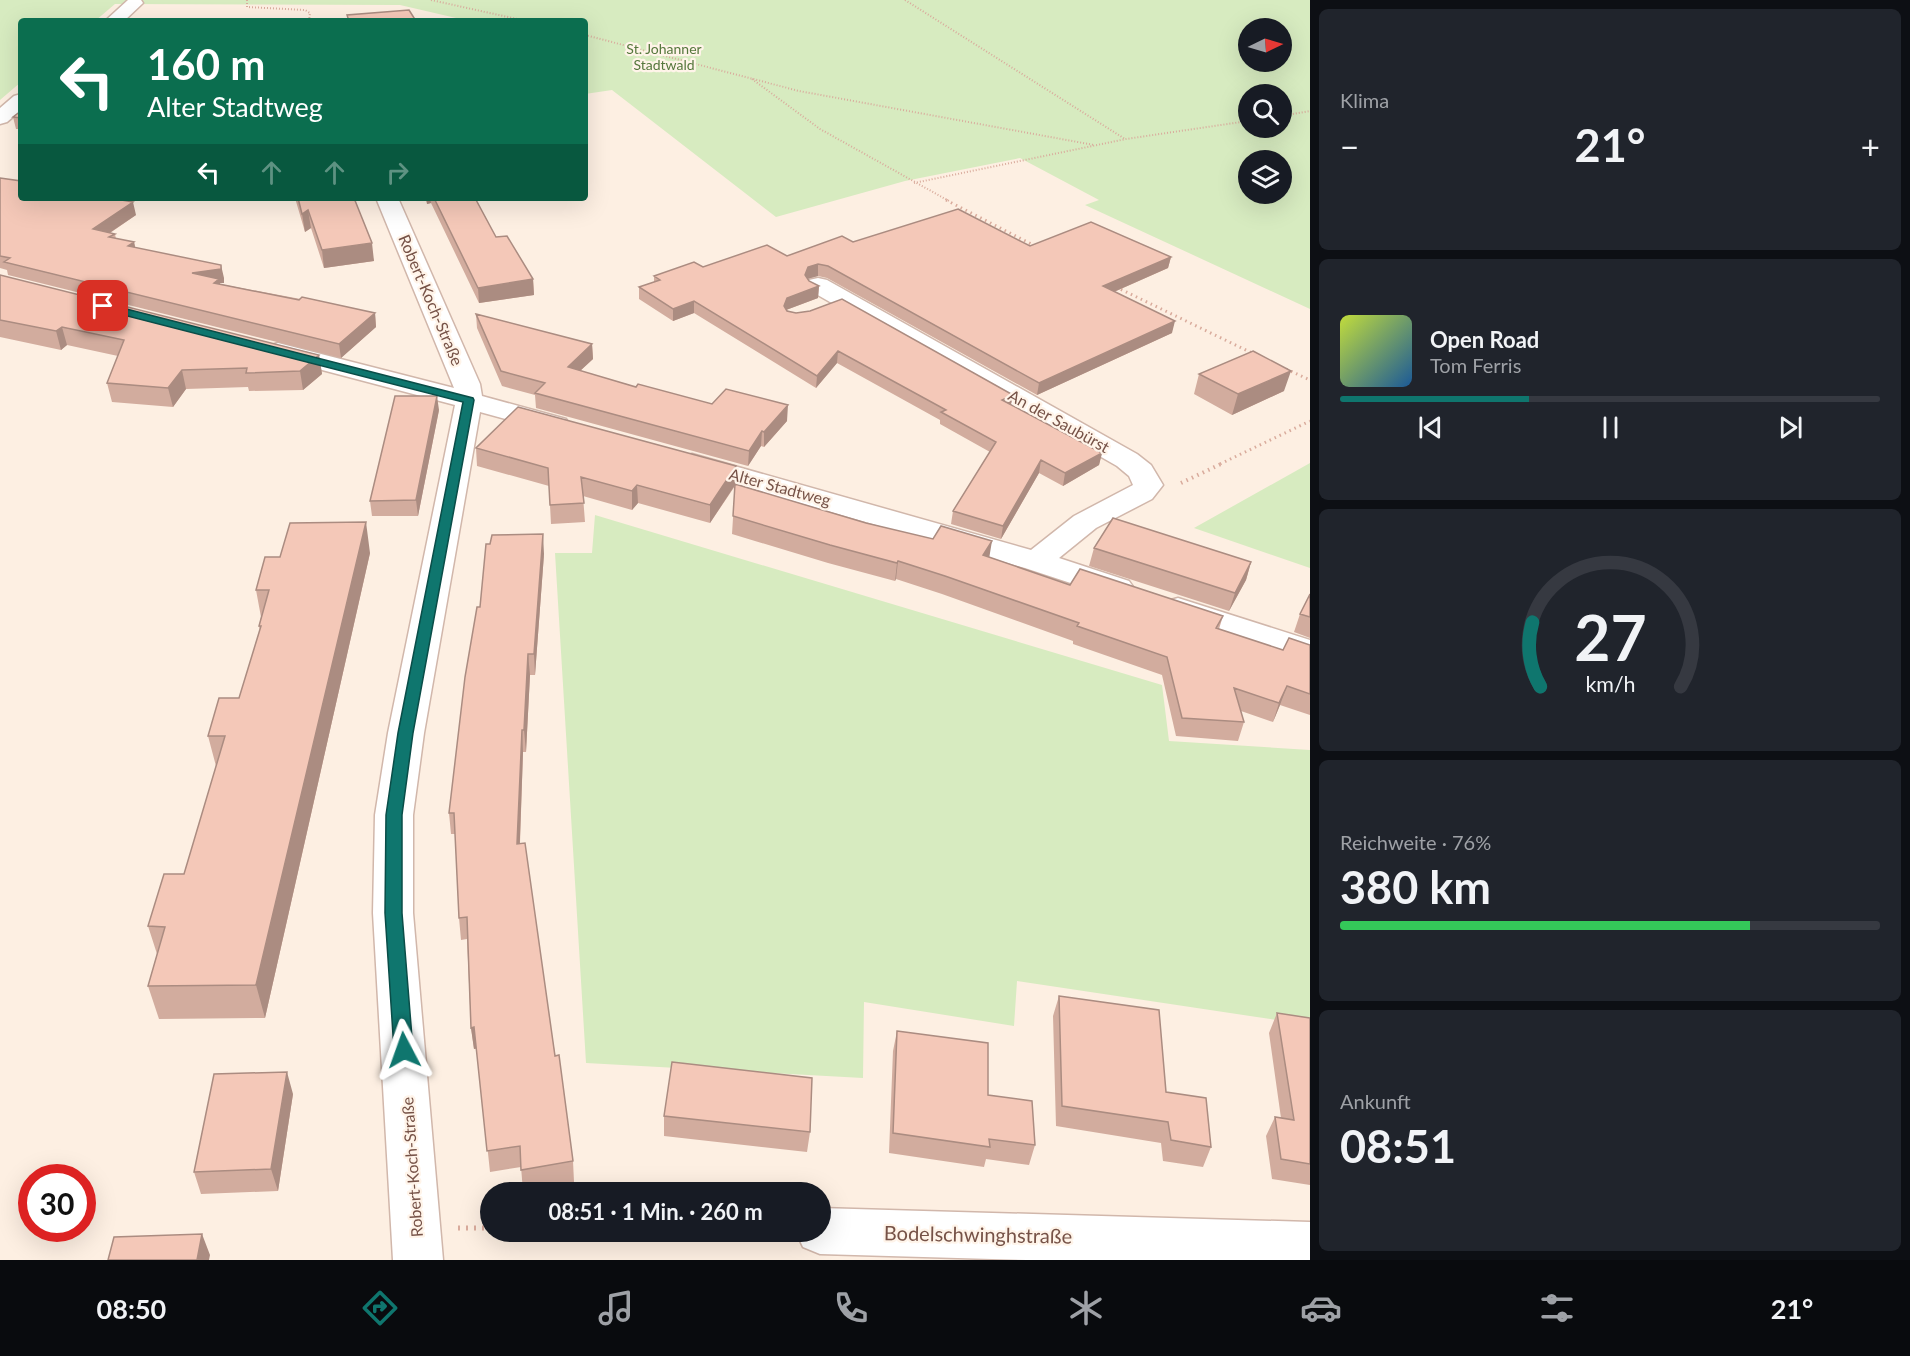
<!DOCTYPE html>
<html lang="de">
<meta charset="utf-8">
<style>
:root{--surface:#171b24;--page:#20242c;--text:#f1f3f6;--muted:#9ea1a6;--line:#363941;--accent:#0f766e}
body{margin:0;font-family:Lato,sans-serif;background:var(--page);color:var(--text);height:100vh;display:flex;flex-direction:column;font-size:22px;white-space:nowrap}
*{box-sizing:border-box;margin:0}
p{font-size:20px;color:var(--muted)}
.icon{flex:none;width:33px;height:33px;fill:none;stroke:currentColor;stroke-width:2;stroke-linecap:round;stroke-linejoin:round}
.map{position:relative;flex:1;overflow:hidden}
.details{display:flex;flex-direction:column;gap:9px;padding:9px;background:#0d0f14;width:600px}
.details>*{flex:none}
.banner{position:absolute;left:18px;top:18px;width:570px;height:183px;border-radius:6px;box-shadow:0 6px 24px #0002;background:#0b6e4f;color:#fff;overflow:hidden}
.needle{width:39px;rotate:85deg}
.controls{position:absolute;left:1238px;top:18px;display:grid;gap:12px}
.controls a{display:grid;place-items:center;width:54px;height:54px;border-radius:50%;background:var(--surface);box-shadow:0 6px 24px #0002;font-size:30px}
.speed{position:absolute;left:18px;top:1164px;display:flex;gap:12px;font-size:30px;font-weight:700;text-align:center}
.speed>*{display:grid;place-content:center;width:78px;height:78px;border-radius:50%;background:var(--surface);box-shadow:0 6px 24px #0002;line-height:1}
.speed .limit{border:9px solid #d22;background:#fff;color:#111}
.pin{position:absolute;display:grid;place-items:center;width:51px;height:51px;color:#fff;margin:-26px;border-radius:12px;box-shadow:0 3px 9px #0006}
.me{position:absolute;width:66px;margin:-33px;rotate:356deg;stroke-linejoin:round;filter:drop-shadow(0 0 4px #0008)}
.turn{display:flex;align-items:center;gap:21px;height:126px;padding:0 30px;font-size:27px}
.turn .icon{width:78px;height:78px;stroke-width:2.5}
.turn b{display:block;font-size:42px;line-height:51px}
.lanes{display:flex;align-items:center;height:57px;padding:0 30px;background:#0003;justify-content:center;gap:30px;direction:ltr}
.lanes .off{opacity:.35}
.big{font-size:45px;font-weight:700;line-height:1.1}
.details .widget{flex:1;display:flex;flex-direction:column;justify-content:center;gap:9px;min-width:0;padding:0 21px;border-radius:9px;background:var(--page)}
.details .dial{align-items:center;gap:0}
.dial svg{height:156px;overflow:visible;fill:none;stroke:var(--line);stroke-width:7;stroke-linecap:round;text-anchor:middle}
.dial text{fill:var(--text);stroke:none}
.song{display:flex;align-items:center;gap:18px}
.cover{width:72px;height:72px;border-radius:9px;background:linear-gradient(135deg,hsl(70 70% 55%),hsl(210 70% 35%))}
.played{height:6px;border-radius:3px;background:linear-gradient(90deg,var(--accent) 35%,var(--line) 35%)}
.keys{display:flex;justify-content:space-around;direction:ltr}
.heat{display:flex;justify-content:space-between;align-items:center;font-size:33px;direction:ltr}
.charge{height:9px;border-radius:4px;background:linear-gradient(90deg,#34c759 76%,var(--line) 0)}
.trip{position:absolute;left:480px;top:1182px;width:351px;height:60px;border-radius:30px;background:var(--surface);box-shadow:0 6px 24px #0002;font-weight:700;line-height:60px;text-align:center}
.menu{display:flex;height:96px;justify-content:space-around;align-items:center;background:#090b0e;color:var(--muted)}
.menu .icon{width:42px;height:42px}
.menu .on{color:var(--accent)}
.menu b{font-size:27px;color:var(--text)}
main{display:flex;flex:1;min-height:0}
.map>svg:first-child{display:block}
.green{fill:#d7ebc0;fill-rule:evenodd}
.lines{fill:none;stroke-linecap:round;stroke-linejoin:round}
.street-casing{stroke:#d1b7ab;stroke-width:3}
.path-far3{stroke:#d9ab9c;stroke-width:2;stroke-dasharray:1 2;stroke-linecap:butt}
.path-far2{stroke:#d9ab9c;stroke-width:3;stroke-dasharray:1.5 4;stroke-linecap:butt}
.path-far1{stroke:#d9ab9c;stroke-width:4;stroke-dasharray:1.5 4.5;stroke-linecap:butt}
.path{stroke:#d9ab9c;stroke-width:5;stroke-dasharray:2 6;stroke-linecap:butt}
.street{fill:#fff;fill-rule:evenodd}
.wall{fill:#d2ac9e}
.shaded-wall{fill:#ab8c81}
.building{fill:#f4c8b8;stroke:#ab8c81;stroke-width:1.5}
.route{fill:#0f766e;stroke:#0a4d48;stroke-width:1.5}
.labels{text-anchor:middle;stroke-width:4.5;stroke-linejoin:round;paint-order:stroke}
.far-park-label{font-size:14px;fill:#55773c;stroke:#fff4e9}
.street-label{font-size:16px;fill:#765247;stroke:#fff4e9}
.near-street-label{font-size:20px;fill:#765247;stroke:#fff4e9}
</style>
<main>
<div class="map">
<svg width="1310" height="1260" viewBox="0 0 1310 1260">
<rect width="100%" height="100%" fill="#fdefe2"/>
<path class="green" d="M0 0H1310V309L1085 205 1099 200 1020 158 905 181 776 217 612 90 585 94V21H469L400 5 115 4 95 21H21V82L0 100ZM1248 28H1281V62H1248ZM1248 94H1281V128H1248ZM1248 160H1281V194H1248Z
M1310 463V568L1194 528Z
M595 515 1162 685 1169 741 1310 750V1025L1017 981 1014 1026 864 1002 863 1078 586 1063 555 553H592Z"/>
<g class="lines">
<g class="street-casing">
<path id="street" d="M128 0H141L143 3 124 21H105Z
M21 94V110L7 122 0 124V108L14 96Z
M376 198H398L480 384 482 396 566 419 570 425 566 431 556 433 480 412 424 733 413 815V913L443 1260H393L373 913 375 815 388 733 455 405 269 356 265 351 269 346 278 343 454 388Z
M818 278 827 280 1137 454 1151 465 1163 485 1152 499 1096 528 1059 558 1129 581 1134 588 1129 595 1118 598 1107 595 1025 568 682 469 678 463 682 457 692 454 1031 550 1074 516 1133 485 1129 476 1117 466 809 290 806 285 809 280Z
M1178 598 1310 640V663L1167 615 1162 608 1167 601Z
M820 1208 1310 1222V1260H1027L820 1254 803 1247 796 1232H820Z"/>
</g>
<path class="path-far3" d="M247 0V7L305 10 310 13 309 21
M431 0 526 21
M905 0 1125 139
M585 35 799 91 1094 145
M752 79 820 129 949 201
M1281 116 1310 111
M914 183 1126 139 1248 121"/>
<path class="path-far2" d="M946 200 1037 247
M1116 287 1252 353
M1286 369 1310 380
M1220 464 1310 421"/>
<path class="path-far1" d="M1181 483 1223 463"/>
<path class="path" d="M458 1228H490"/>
<use href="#street" class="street"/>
</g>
<path class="wall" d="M21 111V129H16L13 117Z
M0 178 136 215 110 233 115 234 116 239 134 242 135 248 224 278V283H220V284L375 313 376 327 341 358 8 275 7 270 0 268Z
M295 198H354L374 261 324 268 311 228 305 232Z
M425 198H475L496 237 533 279 534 295 479 303 431 203 427 204Z
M853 242 1030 246 1171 257 1168 268 1114 292 1172 333 1037 395 827 278 818 276 807 279 809 281 819 286 818 298 786 310 1013 395 1011 405 1102 453 1099 465 1063 486 1039 473 1001 539 951 524 953 511 990 452 940 424V420L837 363 816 388 694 313 673 321 639 299V287L654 282V276L703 267 787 256Z
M0 275 319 355 322 374 303 390 249 391 248 387 186 389 173 407 112 402 107 383 118 356 67 345 61 350 0 337Z
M476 314 592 344 593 359 580 371 636 387 787 421 764 447 761 446 748 466 536 408 535 395 502 386 477 328Z
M1199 374 1284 391 1232 415 1194 394Z
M439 410 418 516H372L370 501Z
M476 448 735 484 866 523 989 557 1070 585 1223 616 1219 629 1283 650 1310 645V715L1280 705 1273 722 1241 711 1244 722 1238 741 1176 736 1162 675 1073 644V641L942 594 896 579 895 581 828 563 732 534 735 486 710 523 638 503 632 510 583 496 585 522 551 524 549 486 477 466Z
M1094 548 1251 562 1246 580 1229 611 1089 566Z
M370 553 265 1018 159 1019 148 986 157 954 148 926 184 874 216 766 208 736 239 698 260 630 259 626 261 617 256 590 280 557Z
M544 554 535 675H530L526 752H523L520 843 573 1161 574 1182 523 1191 521 1167 490 1172 477 1049H474L471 1028 467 939 461 940 459 918 455 834H451L449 813Z
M1310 594V638L1294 632 1300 614Z
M1059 996 1166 1092 1211 1147 1203 1167 1163 1161 1161 1143 1056 1126 1053 1016Z
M1277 1013 1310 1018V1185L1272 1179 1266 1136 1275 1117 1281 1118 1269 1033Z
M897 1031 988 1095 1035 1145 1029 1165 986 1159 984 1167 889 1153 893 1051Z
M293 1094 278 1191 201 1194 194 1172Z
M664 1116 810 1132 807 1152 664 1136Z"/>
<path class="shaded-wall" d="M427 198H430L431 203 427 204Z
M133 202 136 215 96 242 93 229Z
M308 210 311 228 305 232 302 214Z
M134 242 137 255 128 246Z
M372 243 374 261 324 268 322 250Z
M1171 257 1168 268 1100 298 1103 286Z
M818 264V276L807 279 805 275 808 267Z
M221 265 224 278V283H220L221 292 192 273Z
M533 279 534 295 479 303 478 288Z
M819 286 818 298 786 310 784 306 787 298Z
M694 301V313L673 321V309Z
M375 313 376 327 341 358 339 344Z
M1175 321 1172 333 1037 395 1039 383Z
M62 327 67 345 61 350 56 331Z
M592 344 593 359 568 382V367Z
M838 351 837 363 816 388 817 376Z
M319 355 322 374 303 390 300 371Z
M182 370 186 389 173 407 168 388Z
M1291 371 1284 391 1232 415 1238 394Z
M1013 395 1010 408 1002 400Z
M437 396 439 410 418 516 416 500Z
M788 405 787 421 764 447V432Z
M762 431 761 446 748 466 749 451Z
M1102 453 1099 465 1063 486 1065 473Z
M1041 460 1039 473 1001 539 1003 526Z
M736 466 735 485 710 523V505Z
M637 485 638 503 632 510V491Z
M366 522 370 553 265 1018 256 985Z
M543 534 544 554 535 675 534 654Z
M992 541 989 559 983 555Z
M898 561 896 579 895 581 897 563Z
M1251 562 1246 580 1229 611 1235 593Z
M528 654 530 675 526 752 524 730Z
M1287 686 1280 705 1273 722 1279 703Z
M522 730 523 752 519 865 517 844Z
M474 1027 477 1048 474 1049 471 1028Z
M287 1072 293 1094 278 1191 271 1169Z
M202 1234 210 1255 209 1260H197Z"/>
<path class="building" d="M409 10 416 21H349L347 15Z
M21 111V118L13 117Z
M0 178 21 181V198H110L133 202 93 229 115 234 109 237 134 242 128 246 221 265V269L192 273 219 279 214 283 299 300 302 297 375 313 339 344 4 262 10 258 0 256Z
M298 198H354L372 243 322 250 308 210 302 214Z
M434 198H475L496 237 507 236 533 279 478 288Z
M958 209 1030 246 1091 222 1171 257 1103 286 1175 321 1039 383 828 266 818 264 808 267 805 275 809 281 819 286 787 298 784 306 787 311 796 313 810 311 842 299 1013 395 1002 400 1102 453 1065 473 1041 460 1003 526 953 511 996 442 941 412 946 410 838 351 817 376 694 301 673 309 639 287 660 280 654 276 694 262 703 267 767 245 787 256 842 236 853 242Z
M0 275 319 355 300 371 246 373 247 368 182 370 168 388 107 383 124 340 62 327 56 331 0 320Z
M476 314 592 344 568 367 636 387 638 384 712 404 726 389 788 405 764 432 762 431 749 451 535 393 545 383 501 371Z
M1253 351 1291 371 1238 394 1199 374Z
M395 396H437L416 500 370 501Z
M518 407 736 466 710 505 637 485 632 491 581 477 584 503 550 505 548 468 476 448Z
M735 484 866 523 933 539 941 526 992 541 983 555 1070 585 1080 569 1223 616 1216 628 1283 650 1289 638 1310 645V694L1287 686 1279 703 1234 688 1244 722 1182 718 1167 657 1077 626 1079 623 945 576 898 561 897 563 830 545 733 516Z
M1113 518 1251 562 1235 593 1094 548Z
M366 522 256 985 148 986 165 927 148 926 164 874H184L225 736H208L219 698H239L261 626H259L269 590H256L265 557H280L290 523Z
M543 534 534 654H528L524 730H522L517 844 525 843 555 1056 559 1055 573 1161 521 1170 520 1146 487 1151 474 1027 471 1028 467 917 459 918 454 813H449L465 677 477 607H480L486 544H490L492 535Z
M1310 594V617L1300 614Z
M1059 996 1159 1010 1166 1092 1206 1098 1211 1147 1171 1140 1168 1122 1062 1106Z
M1277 1013 1310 1018V1164L1281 1159 1275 1117 1294 1120Z
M897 1031 988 1043V1095L1032 1101 1035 1145 989 1139 990 1147 893 1133Z
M672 1062 812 1078 810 1132 664 1116Z
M287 1072 271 1169 194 1172 214 1074Z
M202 1234 197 1260H108L114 1237Z"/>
<path class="route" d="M103 303 473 398 474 400 413 733 402 815V913L413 1050 410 1056 404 1058 397 1056 394 1050 385 913 386 815 398 733 463 402 100 309V304Z"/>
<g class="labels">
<g class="far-park-label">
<text x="664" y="54">St. Johanner<tspan x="664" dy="16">Stadtwald</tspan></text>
</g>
<g class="street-label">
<text transform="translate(431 300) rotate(67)" y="6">Robert-Koch-Straße</text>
<text transform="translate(1059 421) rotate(29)" y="6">An der Saubürst</text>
<text transform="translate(780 487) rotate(15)" y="6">Alter Stadtweg</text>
<text transform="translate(412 1167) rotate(-94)" y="6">Robert-Koch-Straße</text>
</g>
<g class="near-street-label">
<text transform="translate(978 1235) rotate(1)" y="7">Bodelschwinghstraße</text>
</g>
</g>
</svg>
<div class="controls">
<a><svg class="needle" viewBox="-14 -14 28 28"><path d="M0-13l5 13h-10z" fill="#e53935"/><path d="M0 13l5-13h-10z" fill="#9ea1a6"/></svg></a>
<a><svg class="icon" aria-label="search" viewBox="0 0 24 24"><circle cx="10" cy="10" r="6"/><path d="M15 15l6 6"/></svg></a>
<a><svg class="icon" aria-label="layers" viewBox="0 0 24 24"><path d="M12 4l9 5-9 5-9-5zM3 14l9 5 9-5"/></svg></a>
</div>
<div class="speed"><div class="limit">30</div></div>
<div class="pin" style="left:103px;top:306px;background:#d93025"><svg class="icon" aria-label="arrive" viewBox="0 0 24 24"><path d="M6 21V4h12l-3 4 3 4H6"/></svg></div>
<svg class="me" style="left:404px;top:1050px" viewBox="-20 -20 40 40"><path d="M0-17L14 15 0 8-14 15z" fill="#0f766e" stroke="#fff" stroke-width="4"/></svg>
<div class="trip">08:51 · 1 Min. · 260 m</div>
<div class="banner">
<div class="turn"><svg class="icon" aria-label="left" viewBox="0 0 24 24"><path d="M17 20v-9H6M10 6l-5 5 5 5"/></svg><div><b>160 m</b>Alter Stadtweg</div></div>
<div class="lanes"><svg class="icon" aria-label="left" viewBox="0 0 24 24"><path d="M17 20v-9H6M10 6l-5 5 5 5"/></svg><svg class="icon off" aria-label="ahead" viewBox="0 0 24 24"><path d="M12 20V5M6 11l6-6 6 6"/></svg><svg class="icon off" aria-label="ahead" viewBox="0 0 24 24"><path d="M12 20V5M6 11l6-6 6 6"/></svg><svg class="icon off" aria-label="right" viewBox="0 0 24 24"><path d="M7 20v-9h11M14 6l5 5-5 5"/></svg></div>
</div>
</div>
<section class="details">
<div class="widget"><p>Klima</p>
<div class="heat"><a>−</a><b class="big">21°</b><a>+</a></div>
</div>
<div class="widget">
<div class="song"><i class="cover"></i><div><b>Open Road</b><p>Tom Ferris</p></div></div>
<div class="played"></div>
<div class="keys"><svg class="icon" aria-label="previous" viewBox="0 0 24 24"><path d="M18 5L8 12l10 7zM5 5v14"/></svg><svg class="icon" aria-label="pause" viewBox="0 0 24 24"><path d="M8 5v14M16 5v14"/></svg><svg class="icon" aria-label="next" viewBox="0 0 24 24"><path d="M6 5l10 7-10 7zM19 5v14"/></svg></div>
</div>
<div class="widget dial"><svg viewBox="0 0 100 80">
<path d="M14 69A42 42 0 1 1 86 69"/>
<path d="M14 69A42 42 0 0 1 10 36" stroke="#0f766e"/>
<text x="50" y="56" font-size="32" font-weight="700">27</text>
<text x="50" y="72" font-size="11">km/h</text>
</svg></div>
<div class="widget"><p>Reichweite · 76%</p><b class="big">380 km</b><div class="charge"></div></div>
<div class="widget"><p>Ankunft</p><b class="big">08:51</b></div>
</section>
</main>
<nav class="menu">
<b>08:50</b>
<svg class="icon on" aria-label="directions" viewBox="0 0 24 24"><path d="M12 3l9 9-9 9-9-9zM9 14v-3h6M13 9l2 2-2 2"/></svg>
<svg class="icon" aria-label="music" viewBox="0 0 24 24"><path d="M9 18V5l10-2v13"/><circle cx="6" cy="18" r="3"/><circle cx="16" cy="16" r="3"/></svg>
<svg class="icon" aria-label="phone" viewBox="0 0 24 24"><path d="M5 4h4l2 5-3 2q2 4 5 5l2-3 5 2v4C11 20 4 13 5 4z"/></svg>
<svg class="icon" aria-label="climate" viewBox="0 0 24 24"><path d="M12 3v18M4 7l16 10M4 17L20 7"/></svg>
<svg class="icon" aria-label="car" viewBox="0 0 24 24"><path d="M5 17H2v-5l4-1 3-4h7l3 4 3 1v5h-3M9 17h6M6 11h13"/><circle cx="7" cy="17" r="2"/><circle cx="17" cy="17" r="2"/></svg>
<svg class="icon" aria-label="filters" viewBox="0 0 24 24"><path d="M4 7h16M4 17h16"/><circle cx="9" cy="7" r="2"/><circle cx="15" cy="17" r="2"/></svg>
<b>21°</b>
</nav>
